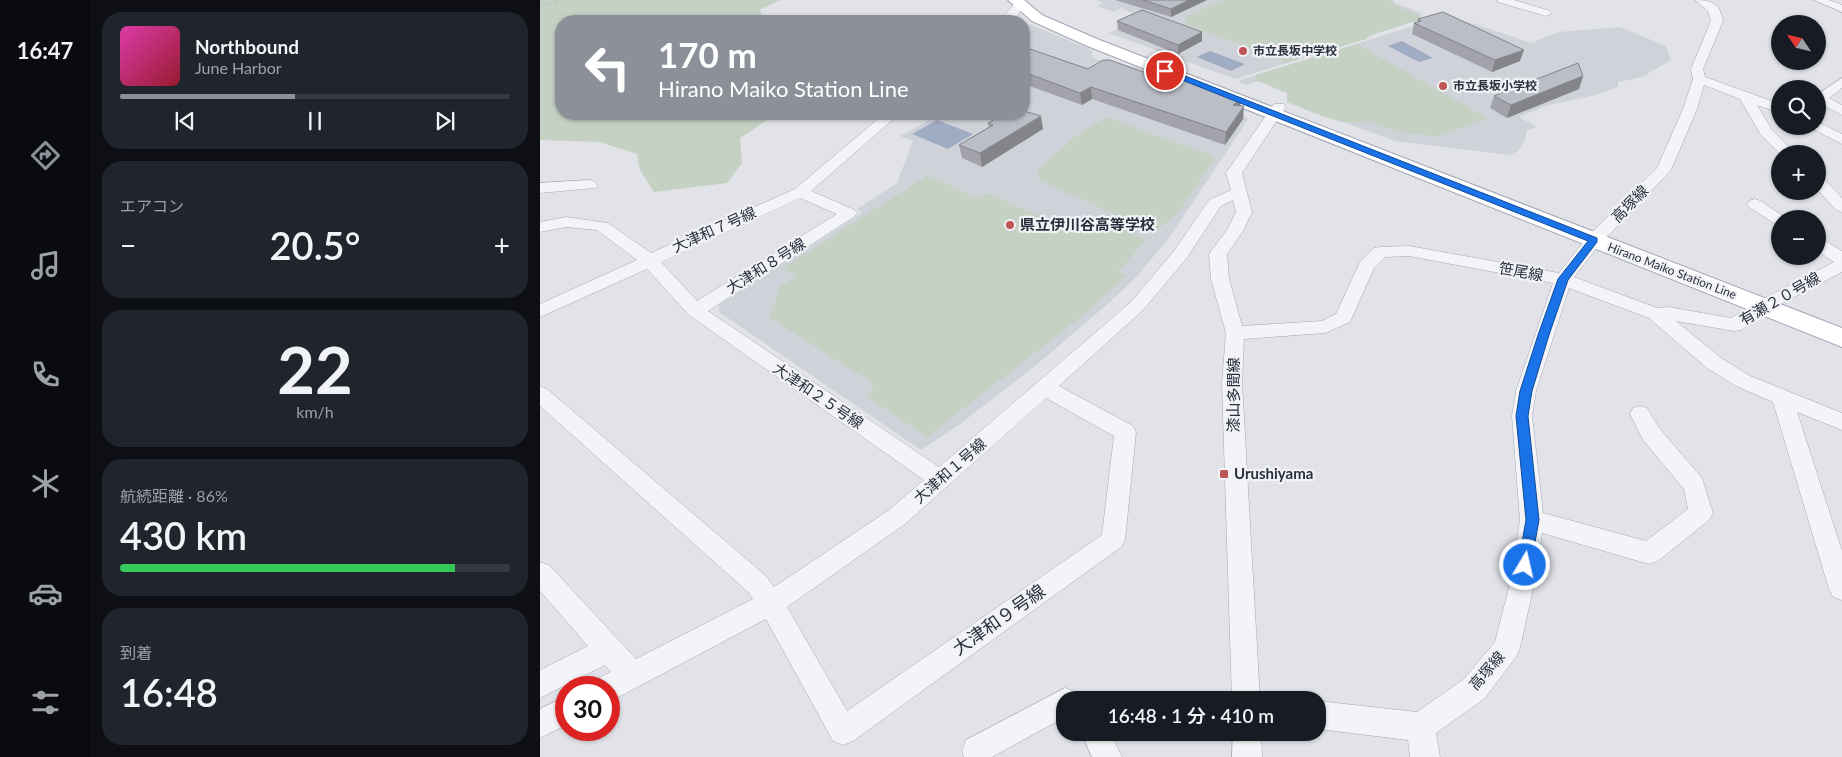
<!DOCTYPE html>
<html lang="ja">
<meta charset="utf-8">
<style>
:root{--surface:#171b24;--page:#20242c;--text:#f1f3f6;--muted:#9ea1a6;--line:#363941;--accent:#8c9099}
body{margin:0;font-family:Lato,"Noto Sans JP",sans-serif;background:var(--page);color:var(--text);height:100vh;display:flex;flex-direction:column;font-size:19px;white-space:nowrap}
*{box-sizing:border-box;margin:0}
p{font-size:16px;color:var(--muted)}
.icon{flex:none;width:28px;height:28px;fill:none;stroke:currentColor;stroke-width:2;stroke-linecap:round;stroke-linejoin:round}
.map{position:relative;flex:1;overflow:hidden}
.sheet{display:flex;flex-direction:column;gap:12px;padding:12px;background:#0d0f14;width:450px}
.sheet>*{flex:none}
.banner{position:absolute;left:15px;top:15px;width:475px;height:105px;border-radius:20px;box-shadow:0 1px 4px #0004;background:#8c9099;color:#fff;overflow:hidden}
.needle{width:32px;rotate:305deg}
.controls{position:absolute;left:1231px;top:15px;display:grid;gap:10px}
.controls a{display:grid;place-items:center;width:55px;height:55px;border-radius:50%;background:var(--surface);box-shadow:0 1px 4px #0004;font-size:25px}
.speed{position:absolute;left:15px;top:676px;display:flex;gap:10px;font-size:25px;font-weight:700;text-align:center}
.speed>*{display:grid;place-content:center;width:65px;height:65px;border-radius:50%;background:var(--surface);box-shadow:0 1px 4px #0004;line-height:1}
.speed .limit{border:8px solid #d22;background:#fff;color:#111}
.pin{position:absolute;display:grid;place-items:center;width:42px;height:42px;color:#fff;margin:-21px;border:2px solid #fff;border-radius:50%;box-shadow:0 1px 5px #0007}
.me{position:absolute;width:55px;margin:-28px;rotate:9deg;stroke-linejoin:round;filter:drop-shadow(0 0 4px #0008)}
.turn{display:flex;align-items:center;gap:18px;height:105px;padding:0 20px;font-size:22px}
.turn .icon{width:65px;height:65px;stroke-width:2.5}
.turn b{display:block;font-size:35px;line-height:42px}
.big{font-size:38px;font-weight:600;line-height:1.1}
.sheet .tile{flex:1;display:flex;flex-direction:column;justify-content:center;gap:8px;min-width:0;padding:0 18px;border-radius:20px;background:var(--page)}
.sheet .dial{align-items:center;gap:0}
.dial b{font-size:65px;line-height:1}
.song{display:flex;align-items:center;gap:15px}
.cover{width:60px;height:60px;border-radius:8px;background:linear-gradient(135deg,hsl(320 70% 55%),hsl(350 70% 35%))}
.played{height:5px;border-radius:2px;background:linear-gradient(90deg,var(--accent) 45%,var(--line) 45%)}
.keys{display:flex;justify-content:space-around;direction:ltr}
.heat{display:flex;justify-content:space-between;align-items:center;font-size:28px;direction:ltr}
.charge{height:8px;border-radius:4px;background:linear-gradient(90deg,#34c759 86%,var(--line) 0)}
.trip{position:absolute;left:516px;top:691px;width:270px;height:50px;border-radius:20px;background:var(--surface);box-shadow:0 1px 4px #0004;font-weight:600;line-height:50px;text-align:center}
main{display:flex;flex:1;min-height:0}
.tab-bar{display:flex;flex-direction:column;width:90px;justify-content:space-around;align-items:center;background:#090b0e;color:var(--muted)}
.tab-bar .icon{width:35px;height:35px}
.tab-bar .current{color:var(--accent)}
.tab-bar b{font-size:22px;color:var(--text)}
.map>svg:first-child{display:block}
.built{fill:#d0d2da}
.green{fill:#c4d1c3}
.water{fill:#a0acc4}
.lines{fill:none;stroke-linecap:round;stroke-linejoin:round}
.minor-casing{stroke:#a7a9b2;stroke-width:1}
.major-casing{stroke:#a2a6b3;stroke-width:2}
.path{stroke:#bfc1c7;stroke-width:2;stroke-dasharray:2.5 2.5;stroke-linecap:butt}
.minor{fill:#f3f4f7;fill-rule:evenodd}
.major{fill:#fff;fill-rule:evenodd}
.wall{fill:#a2a3ab}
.shaded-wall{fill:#84858b}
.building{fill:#bcbec7;stroke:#84858b}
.route{fill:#1a73e8;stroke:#114b97}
.poi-dot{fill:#bf5554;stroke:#f1f2f6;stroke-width:2}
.labels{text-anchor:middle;stroke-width:4.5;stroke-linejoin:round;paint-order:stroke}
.far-poi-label{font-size:12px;font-weight:bold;fill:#2b2f3e;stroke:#f1f2f6;text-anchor:start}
.far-street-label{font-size:12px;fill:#2b2f3e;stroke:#f1f2f6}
.street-label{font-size:15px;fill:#2b2f3e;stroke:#f1f2f6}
.poi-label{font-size:15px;font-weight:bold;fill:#2b2f3e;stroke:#f1f2f6;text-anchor:start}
.near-street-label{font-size:18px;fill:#2b2f3e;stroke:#f1f2f6}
</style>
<main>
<nav class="tab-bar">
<b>16:47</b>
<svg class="icon current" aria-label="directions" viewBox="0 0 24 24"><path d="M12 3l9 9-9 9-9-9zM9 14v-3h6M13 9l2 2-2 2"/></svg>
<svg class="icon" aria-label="music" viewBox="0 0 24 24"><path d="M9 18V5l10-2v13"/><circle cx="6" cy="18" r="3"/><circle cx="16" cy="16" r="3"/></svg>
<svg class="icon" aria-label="phone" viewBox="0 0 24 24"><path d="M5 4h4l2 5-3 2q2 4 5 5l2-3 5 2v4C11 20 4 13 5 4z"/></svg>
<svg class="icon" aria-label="climate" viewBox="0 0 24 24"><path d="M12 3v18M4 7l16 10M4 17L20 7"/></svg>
<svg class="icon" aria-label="car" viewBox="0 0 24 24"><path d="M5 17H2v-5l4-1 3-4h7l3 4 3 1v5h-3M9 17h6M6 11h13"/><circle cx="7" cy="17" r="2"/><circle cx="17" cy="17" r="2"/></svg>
<svg class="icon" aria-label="filters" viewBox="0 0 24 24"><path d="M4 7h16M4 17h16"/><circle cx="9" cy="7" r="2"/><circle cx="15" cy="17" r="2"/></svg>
</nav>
<section class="sheet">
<div class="tile">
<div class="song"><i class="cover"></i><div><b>Northbound</b><p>June Harbor</p></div></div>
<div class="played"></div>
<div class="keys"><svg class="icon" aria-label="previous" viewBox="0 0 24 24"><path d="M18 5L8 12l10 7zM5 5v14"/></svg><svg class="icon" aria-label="pause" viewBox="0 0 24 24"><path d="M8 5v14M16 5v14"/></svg><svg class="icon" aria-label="next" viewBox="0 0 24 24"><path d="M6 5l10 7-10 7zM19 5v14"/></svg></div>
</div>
<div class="tile"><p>エアコン</p>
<div class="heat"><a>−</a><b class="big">20.5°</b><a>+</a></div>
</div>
<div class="tile dial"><b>22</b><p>km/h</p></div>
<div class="tile"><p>航続距離 · 86%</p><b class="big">430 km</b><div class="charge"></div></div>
<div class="tile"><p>到着</p><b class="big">16:48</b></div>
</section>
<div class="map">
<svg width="1302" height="757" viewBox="0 0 1302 757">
<rect width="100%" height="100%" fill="#e1e3e8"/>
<path class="built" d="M557 0H853L855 3 881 13V19L829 36 826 39 695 79 569 33 601 17 581 8 574 12 557 6 563 3Z
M902 17 917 22 926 21 991 43 1019 32 1080 27 1126 46 1131 60 1102 77 1078 82V87L1056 95 1005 106 979 117 997 127 987 130 985 140 978 151 969 155 855 141 747 102V93L719 81 706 85 698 81Z
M484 22 552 50 553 58 582 69 596 67 701 112 708 119 629 238 597 276 569 303 495 366 420 424 381 450 179 312V305L322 213 317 209 357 183 373 141 360 136 398 115 396 114H484Z"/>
<path class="green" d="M0 0H240L219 10 226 21H21V114H260L229 119 200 138 202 163 187 183 114 192 100 170 97 154 60 142 0 140Z
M682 0H850C857 11 874 8 881 19L829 36 826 39 746 63 736 57 649 26 645 17Z
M817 44 947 118 899 137 853 131 828 120C808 130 768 110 747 102V93L718 81 715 75Z
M566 117 676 157 636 215 614 232 499 180 497 171 533 138Z
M388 175 438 199 448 193 538 233 559 219 607 240 578 271 587 275 541 317 387 437 327 397 334 384 230 318 239 287 256 276 242 269Z"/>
<path class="water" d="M862 41 893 58 879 62 848 46Z
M670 51 705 64 691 71 657 57Z
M397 120 433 134 408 149 372 134Z"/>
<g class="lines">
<g class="minor-casing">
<path id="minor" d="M957 0H974L1010 11 1012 13 1006 16 958 2Z
M1155 0C1171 0 1180 3 1183 21L1163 69 1165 77 1240 104V113L1217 105 1232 130 1256 154H1240L1221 135 1200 99 1164 85 1157 109 1131 170 1060 244 1034 277 1117 308 1128 307 1191 318 1227 297 1294 262 1278 251V239L1284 240 1302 251V272L1239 305 1201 330 1194 331 1136 321 1181 358 1210 376 1302 413V430L1257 412 1302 551V600L1293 597 1289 589 1233 402 1196 386 1167 368 1109 318 1029 288 996 391 992 416 1003 513 1106 541 1148 509 1144 489 1103 440 1090 414 1093 408 1100 406 1107 408 1119 428 1162 478 1173 513 1169 520 1118 561 1109 564 1002 533 995 580 980 648 976 657 944 699 896 733 900 757H870L868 740 778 729V701L877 712 924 679 955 642 971 580 980 520 972 416 976 391 1013 283 869 256 845 257 834 268 810 322 785 333 704 339 702 383 720 700H692L682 383 686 333 671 279 669 254 687 230 696 212 693 200 681 206 646 259 603 310 519 386 593 426 596 432 585 540 581 547 313 741 303 745 293 741 226 619 69 702V688H55L59 678 71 672 65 665 0 698V670L48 646 0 591V562L9 565 96 659 213 599 208 592 0 406V386L7 389 226 576 234 587 349 510 384 480 149 315 107 269 0 317V304L97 260 57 230 26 227 0 232V222L26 217 68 223 111 253 255 189 344 114H359L271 191 315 210 317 213 315 216 168 311 399 467 591 302 634 251 669 200 691 190 686 173 734 104H744L746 107 702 173 712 212 703 231 687 254 689 279 702 326 782 321 796 314 820 262 834 248 840 247 869 246 1019 273 1048 236 1117 168 1143 109 1153 79 1151 69 1171 21 1168 11ZM260 198 297 214 157 301 121 262ZM506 398 574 436 562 535 307 711 247 607 365 524Z
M1274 0H1289L1302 5V12Z
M479 2 485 5 473 21H460L475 3Z
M1302 78V88L1289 98 1302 105V115L1278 102V94Z
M1278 122 1302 134V144L1273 129 1271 126H1278Z
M1278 176 1283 178 1302 198V212L1296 210 1278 190Z
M50 180 55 182 58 185 55 188 0 193V183Z
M1215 199 1221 201 1247 219H1240V225L1234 223 1209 207 1207 204 1209 201Z
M525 688 535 692 538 700H525V717L452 757H424L422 750 426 740Z
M26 696V725L0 738V709Z
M541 732H570L582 757H552Z
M693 732H721L722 757H692Z"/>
</g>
<g class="major-casing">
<path id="major" d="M468 0H484L502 15 557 39 1302 328V347L545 45 492 21Z"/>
</g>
<path class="path" d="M0 6 18 0"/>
<use href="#minor" class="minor"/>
<use href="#major" class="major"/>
</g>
<path class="wall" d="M575 0H667L631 17Z
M878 19 980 61 952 72 872 34 874 23 877 22Z
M577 21 662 41 638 54 578 30Z
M484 47 548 69 703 119 685 145 552 99 542 105 484 84Z
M1043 76 1039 89 967 118 950 108 954 96Z
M448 123 503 129 442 167 422 158 419 145 449 127Z"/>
<path class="shaded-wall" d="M649 0H667L631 17V9Z
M662 32V41L638 54V45Z
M984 50 980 61 952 72 955 60Z
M1043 76 1039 89 967 118 971 105Z
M551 87 552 99 542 105 540 93Z
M701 99 700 111 693 105Z
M704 106 703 119 685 145 686 132Z
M501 116 503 129 442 167 440 153Z"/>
<path class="building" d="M603 0H649L631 9Z
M602 10 662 32 638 45 577 21Z
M903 12 984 50 955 60 874 23 881 21 878 19Z
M484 47 548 69 563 60H570L617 77 623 74 701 99 693 105 704 106 686 132 551 87 540 93 484 72Z
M1038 63 1043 76 971 105 954 96Z
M484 111 501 116 440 153 419 145 453 125 448 123 464 114H484Z"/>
<path class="route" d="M625 68 1057 238V242L1028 280 1009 335 992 391 988 416 999 520 990 570 985 572 980 570 978 565 986 520 976 416 980 391 998 335 1018 279 1048 241 622 72 621 71Z"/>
<g class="poi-dot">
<circle cx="703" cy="51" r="5"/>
<circle cx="903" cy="86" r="5"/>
<circle cx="470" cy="225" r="5"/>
<rect x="679" y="469" width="10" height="10" rx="2.5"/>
</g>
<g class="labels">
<g class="far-poi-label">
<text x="713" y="55">市立長坂中学校</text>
<text x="913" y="90">市立長坂小学校</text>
</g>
<g class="far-street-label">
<text transform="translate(1132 271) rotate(21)" y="4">Hirano Maiko Station Line</text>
</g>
<g class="street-label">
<text transform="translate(1090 204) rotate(-45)" y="5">高塚線</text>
<text transform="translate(174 230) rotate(-24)" y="5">大津和７号線</text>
<text transform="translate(226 266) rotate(-32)" y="5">大津和８号線</text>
<text transform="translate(981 272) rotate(10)" y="5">笹尾線</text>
<text transform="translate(1240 299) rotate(-30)" y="5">有瀬２０号線</text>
<text transform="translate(694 395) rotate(-90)" y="5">漆山多聞線</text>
<text transform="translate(278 396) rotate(34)" y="5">大津和２５号線</text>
<text transform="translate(410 471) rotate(-41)" y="5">大津和１号線</text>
<text transform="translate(947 671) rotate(-49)" y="5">高塚線</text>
</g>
<g class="poi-label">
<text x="480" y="230">県立伊川谷高等学校</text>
<text x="694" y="479">Urushiyama</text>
</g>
<g class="near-street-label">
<text transform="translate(459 620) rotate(-35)" y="6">大津和９号線</text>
</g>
</g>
</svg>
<div class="controls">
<a><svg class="needle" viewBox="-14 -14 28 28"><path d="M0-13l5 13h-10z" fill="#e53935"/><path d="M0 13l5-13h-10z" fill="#9ea1a6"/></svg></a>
<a><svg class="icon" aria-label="search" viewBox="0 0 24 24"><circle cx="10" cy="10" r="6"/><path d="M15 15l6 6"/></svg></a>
<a>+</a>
<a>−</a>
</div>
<div class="speed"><div class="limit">30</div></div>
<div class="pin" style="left:625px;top:71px;background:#d93025"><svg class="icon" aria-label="arrive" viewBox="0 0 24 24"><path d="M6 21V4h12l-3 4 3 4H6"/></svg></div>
<svg class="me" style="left:985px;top:565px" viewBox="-20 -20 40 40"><circle r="17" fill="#1a73e8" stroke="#fff" stroke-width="3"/><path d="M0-11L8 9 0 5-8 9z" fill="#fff"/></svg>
<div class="trip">16:48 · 1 分 · 410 m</div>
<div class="banner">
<div class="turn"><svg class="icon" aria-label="left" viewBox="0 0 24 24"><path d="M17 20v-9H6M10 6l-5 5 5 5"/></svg><div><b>170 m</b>Hirano Maiko Station Line</div></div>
</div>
</div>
</main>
